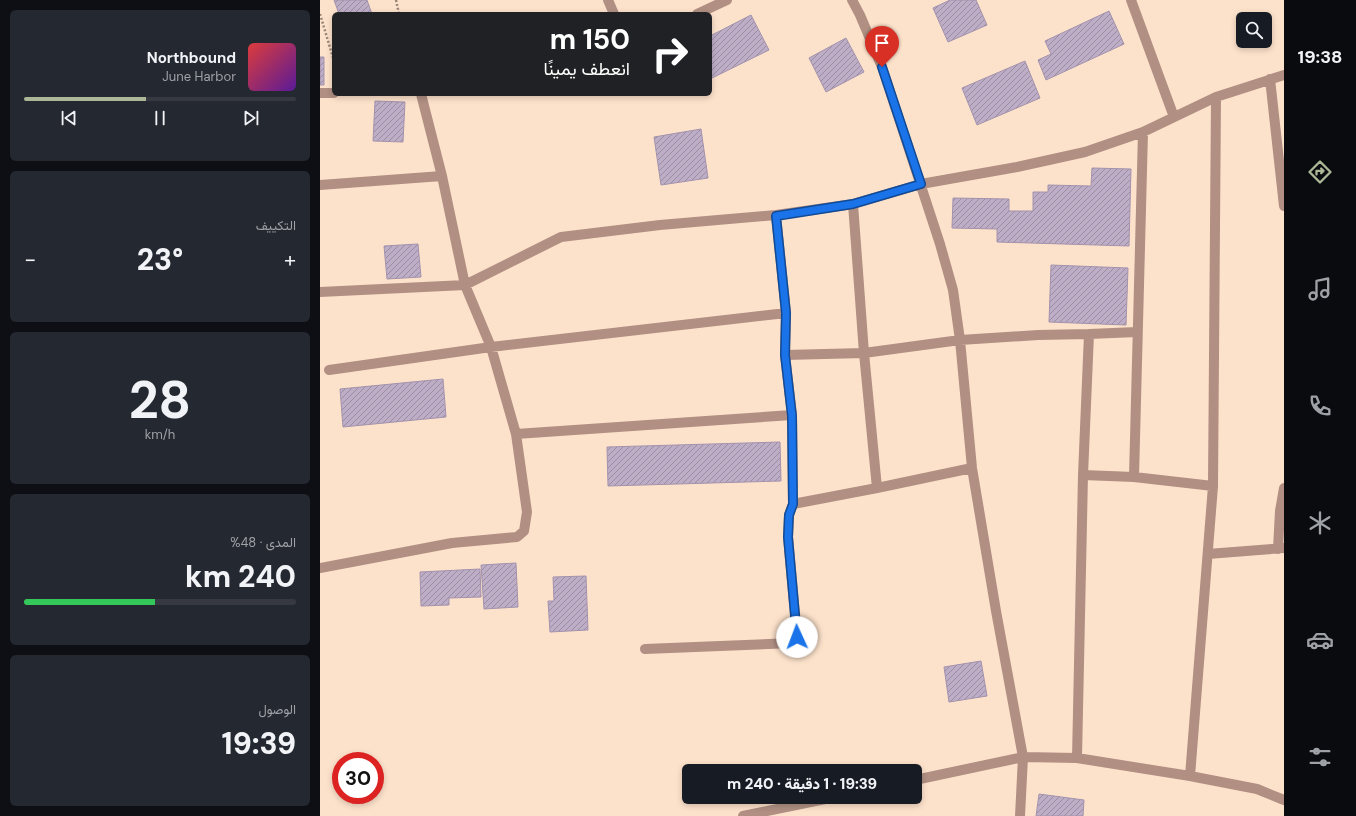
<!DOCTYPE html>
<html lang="ar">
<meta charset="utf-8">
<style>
:root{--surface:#171b24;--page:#242831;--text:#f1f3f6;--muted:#9ea1a6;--line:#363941;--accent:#abb796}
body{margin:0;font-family:"DM Sans",Vazirmatn,sans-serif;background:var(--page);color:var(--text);direction:rtl;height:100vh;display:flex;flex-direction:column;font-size:15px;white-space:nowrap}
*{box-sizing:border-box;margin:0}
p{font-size:13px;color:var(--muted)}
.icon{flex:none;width:22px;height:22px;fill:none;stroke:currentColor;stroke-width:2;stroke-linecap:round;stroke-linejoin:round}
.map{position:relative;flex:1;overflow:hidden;direction:ltr}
.details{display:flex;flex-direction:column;gap:10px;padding:10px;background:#0d0f14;width:320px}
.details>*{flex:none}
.hud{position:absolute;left:12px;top:12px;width:380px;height:84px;border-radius:6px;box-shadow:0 2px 6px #0003;direction:rtl;background:#202124;color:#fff;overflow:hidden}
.fabs{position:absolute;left:916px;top:12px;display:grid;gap:8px}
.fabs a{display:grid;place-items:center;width:36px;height:36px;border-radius:6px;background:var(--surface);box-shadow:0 2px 6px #0003;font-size:20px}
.speed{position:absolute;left:12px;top:752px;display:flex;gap:8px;font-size:20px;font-weight:700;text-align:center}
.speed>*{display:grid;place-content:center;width:52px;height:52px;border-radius:50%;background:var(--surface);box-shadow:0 2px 6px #0003;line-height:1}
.speed .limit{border:6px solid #d22;background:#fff;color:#111}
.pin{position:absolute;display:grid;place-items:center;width:34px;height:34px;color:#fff;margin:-41px -17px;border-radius:50% 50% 50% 0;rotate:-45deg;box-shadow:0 0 4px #0007}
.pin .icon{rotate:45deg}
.me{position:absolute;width:44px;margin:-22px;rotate:358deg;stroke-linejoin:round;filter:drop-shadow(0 0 3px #0008)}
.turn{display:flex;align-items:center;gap:14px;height:84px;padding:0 16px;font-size:18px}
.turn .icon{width:52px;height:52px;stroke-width:2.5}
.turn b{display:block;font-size:28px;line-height:34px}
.big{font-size:30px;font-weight:800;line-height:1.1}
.details .card{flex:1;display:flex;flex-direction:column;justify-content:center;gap:6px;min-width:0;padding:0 14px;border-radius:6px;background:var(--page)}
.details .dial{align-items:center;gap:0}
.dial b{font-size:52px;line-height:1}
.song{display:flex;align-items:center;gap:12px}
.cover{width:48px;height:48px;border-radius:6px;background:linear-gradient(135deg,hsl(0 70% 55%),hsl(270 70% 35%))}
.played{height:4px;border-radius:2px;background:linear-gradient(90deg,var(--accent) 45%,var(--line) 45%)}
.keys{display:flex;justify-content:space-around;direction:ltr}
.heat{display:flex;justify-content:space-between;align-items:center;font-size:22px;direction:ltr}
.charge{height:6px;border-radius:3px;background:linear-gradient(90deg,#34c759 48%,var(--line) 0)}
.trip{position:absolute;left:362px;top:764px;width:240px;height:40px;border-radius:6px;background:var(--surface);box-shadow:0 2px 6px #0003;font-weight:800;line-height:40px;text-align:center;direction:rtl}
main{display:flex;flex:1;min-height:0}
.menu{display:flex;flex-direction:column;width:72px;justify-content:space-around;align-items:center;background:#090b0e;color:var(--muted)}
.menu .icon{width:28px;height:28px}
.menu .selected{color:var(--accent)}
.menu b{font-size:18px;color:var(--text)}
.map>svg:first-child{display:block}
.building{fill:url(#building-hatch);stroke:#a392ac}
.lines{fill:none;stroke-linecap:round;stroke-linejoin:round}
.path{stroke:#988576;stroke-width:2.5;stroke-dasharray:2 2;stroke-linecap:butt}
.minor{stroke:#b18f83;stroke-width:10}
.route-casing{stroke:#114b97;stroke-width:10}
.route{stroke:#1a73e8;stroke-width:7}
</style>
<main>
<nav class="menu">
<b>19:38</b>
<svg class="icon selected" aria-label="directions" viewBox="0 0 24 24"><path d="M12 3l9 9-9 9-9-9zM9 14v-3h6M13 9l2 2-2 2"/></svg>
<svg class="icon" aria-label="music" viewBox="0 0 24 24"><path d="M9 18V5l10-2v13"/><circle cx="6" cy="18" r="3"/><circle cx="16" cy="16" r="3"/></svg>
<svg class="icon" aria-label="phone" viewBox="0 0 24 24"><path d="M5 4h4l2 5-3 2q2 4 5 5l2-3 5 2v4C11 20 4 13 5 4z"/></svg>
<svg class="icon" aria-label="climate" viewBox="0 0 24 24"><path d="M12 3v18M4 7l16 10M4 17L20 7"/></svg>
<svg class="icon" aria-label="car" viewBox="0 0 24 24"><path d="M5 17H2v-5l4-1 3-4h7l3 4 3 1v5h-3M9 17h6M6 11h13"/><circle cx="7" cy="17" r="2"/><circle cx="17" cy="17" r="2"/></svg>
<svg class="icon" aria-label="filters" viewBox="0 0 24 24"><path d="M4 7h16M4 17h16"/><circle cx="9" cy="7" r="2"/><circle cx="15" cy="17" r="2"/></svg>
</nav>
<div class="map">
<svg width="964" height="816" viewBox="0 0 964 816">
<defs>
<pattern id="building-hatch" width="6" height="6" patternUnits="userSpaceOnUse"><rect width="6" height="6" fill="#beadc7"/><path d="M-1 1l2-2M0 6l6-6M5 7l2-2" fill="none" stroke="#9b8da1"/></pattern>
</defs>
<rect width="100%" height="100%" fill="#fde2cb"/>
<path class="building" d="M14 0H47L52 14H19Z
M630 0H656L667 25 628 42 613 8Z
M789 11 804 44 726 80 718 60 731 54 725 41Z
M431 15 449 50 390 79V36Z
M526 38 544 72 506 92 489 58Z
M0 57H4V85H0Z
M705 61 720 98 657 125 642 88Z
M55 101 85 102 83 142 53 141Z
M381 129 388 178 341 185 334 137Z
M772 168 811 169 809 246 677 242V229L632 228 633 198 689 199V211H713V192H728V185L771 186Z
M98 244 101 277 67 279 64 246Z
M731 265 808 268 806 325 729 322Z
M123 379 126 417 23 427 20 389Z
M460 442 461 481 288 486 287 447Z
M196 563 198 607 164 609 161 565Z
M160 569 161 597 129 598V605L101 606 100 572Z
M266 576 268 630 230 632 228 601H234L233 577Z
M661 661 667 696 629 702 624 667Z
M719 794 764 800 763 816H716Z"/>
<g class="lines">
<path class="path" d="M76 0 79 14
M0 14 14 61"/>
<path class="minor" d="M288 0 294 14
M532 0 540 15 562 67 620 244 633 290 640 340 652 468 676 611 703 757 700 816
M811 0 854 117
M377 14 407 0
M950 79 964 206
M0 93H14
M0 185 122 176
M533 204 544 353 557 488
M0 292 145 285 241 237 340 225 456 215 533 204 601 184 697 167 765 152 823 132 896 97 964 75
M769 334 817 332
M465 355 544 353 640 340 718 335 769 334 763 475 757 758
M9 370 171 347 466 313
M196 434 472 415
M763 475 814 477 893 486
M814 477 823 132
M473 504 557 488 652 468
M958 549 960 511 964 488
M888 554 964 548
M0 568 132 543 197 537 204 531 207 512 196 434 171 347 145 285 122 176 101 94
M325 649 473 643 477 637 468 537 469 515 473 504 472 415 465 355 466 313 456 215
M870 776 893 486 896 97
M595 780 703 757 757 758 870 776 937 789 964 800
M423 816 515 797"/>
</g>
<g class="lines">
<g class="route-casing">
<path id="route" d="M477 637 468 537 469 515 473 504 472 416 465 355 466 313 456 216 533 204 601 184 562 67"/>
</g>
<use href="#route" class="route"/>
</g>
</svg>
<div class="fabs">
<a><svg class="icon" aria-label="search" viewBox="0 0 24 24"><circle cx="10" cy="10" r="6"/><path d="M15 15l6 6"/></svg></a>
</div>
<div class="speed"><div class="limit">30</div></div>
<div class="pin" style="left:562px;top:67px;background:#d93025"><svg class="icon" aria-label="arrive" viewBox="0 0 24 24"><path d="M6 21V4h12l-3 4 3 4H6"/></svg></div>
<svg class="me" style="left:477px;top:637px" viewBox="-20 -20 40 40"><circle r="19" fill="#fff"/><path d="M0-13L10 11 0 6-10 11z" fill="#1a73e8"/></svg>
<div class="trip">19:39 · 1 دقيقة · 240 m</div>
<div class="hud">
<div class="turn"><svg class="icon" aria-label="right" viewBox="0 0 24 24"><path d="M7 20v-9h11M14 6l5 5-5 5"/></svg><div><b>150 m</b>انعطف يمينًا</div></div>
</div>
</div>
<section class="details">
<div class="card">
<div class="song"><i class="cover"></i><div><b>Northbound</b><p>June Harbor</p></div></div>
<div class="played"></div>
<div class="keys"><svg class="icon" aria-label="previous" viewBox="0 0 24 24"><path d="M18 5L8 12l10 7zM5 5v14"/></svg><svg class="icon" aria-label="pause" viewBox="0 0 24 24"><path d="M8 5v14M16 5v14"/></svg><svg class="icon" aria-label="next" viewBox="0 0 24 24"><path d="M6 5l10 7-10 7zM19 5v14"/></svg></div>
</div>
<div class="card"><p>التكييف</p>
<div class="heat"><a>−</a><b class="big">23°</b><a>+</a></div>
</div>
<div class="card dial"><b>28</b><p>km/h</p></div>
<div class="card"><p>المدى · 48%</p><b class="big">240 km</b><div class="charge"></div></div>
<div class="card"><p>الوصول</p><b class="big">19:39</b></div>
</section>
</main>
